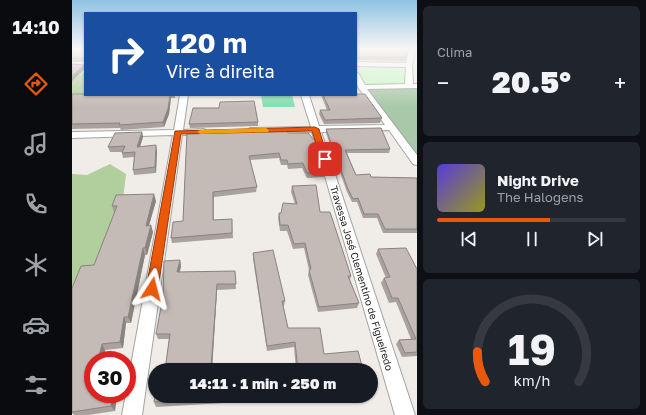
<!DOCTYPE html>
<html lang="pt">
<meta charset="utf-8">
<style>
:root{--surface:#171b24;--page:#20242c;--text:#f1f3f6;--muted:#9ea1a6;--line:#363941;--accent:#ea580c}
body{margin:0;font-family:"Golos Text",sans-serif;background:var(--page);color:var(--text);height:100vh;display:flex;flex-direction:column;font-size:15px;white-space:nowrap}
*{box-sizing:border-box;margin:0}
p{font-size:13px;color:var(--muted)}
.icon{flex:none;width:22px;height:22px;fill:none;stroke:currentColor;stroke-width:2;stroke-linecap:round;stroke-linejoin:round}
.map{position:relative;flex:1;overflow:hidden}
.drawer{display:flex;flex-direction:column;gap:6px;padding:6px;background:#0d0f14;width:229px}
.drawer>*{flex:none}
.banner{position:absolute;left:12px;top:12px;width:273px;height:84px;border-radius:0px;box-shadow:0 1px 3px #0004;background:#1a4fa0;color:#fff;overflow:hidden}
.speed{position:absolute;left:12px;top:351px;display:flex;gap:8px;font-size:20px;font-weight:700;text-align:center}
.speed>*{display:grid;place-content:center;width:52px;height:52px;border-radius:50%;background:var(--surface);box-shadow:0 1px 3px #0004;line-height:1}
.speed .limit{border:6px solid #d22;background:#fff;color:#111}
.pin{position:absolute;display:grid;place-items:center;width:34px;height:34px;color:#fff;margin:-17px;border-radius:8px;box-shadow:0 2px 6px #0006}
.me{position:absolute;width:44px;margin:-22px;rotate:9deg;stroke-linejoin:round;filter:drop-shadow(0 0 3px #0008)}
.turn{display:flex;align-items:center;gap:14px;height:84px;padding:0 16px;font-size:18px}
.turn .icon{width:52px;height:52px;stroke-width:2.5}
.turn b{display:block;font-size:28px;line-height:34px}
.big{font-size:30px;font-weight:800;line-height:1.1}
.drawer .tile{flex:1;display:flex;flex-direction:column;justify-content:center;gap:6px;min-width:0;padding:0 14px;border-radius:6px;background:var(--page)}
.drawer .dial{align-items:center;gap:0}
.dial svg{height:104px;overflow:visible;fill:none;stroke:var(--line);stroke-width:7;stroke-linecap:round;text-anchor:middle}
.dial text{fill:var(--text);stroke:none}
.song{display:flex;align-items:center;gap:12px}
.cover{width:48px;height:48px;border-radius:6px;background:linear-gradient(135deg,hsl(250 70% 55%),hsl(60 70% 35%))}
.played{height:4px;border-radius:2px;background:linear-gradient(90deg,var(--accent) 60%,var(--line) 60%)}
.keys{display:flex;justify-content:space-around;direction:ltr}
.heat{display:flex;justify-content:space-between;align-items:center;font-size:22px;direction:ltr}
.trip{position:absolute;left:76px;top:363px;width:230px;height:40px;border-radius:20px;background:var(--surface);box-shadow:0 1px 3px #0004;font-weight:800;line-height:40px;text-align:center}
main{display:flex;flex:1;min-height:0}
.tab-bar{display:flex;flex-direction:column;width:72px;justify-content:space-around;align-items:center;background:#090b0e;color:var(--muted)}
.tab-bar .icon{width:28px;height:28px}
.tab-bar .current{color:var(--accent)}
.tab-bar b{font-size:18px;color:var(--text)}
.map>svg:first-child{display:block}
.forest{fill:#b1cf9c}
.cemetery{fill:#a8c9a9}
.park{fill:#c7f9c5}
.pitch{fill:#86deb2}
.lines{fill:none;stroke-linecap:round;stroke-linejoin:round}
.minor-casing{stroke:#a4a4a4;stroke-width:2}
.minor{fill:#fff;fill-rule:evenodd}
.wall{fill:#a9a19d}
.shaded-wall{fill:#8a837f}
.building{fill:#c5bbb6;stroke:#8a837f}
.route{fill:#ea580c;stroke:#983908}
.slow{fill:#f59e0b}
.labels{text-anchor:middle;stroke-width:3;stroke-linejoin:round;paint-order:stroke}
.street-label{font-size:10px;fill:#202020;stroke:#fff}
</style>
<main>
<nav class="tab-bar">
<b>14:10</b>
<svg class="icon current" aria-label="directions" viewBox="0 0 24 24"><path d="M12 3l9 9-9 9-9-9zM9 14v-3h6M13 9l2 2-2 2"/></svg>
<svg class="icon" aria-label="music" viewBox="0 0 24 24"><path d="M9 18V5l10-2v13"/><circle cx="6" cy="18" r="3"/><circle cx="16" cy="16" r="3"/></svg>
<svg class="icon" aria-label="phone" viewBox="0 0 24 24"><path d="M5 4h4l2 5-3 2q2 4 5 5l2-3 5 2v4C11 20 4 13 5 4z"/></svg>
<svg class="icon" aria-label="climate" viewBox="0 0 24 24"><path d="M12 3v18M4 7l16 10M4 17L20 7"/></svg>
<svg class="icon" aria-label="car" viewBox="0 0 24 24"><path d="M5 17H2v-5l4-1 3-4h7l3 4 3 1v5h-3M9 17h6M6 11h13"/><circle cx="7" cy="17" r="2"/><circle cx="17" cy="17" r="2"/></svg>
<svg class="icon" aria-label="filters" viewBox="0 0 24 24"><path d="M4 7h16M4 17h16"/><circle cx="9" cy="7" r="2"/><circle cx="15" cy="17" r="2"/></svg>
</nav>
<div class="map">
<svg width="345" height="415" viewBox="0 0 345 415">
<rect width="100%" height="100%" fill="#f0ece7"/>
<path class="forest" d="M13 71V95L0 94V80Z
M38 164 54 174 51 199 26 271 0 287V174L15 175Z"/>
<path class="cemetery" d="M345 88V155L295 89Z"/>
<path class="park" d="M284 65 335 66V86H292L284 70Z"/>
<path class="pitch" d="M189 95H220L223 107H191Z"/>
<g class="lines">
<g class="minor-casing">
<path id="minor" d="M337 49H343L340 65 341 84H345V88L295 89 345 155V165L341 164 317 130 249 132 343 415H323L240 132 178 134 174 131 178 128 239 127 229 95H237L247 126 313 125 286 87 284 81V72L287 74 293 85 333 84 334 67 284 66V62L334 63Z
M108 95H116L111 130 132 129 136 132 132 135H110L70 415H50L54 394H55V387L101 135 0 138V132L102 130Z"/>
</g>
<use href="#minor" class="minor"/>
</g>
<path class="wall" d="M0 49H13V69L0 81V64L12 65 13 62H0Z
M284 49 334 57 333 61 284 60Z
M0 94 13 95H103V98H99L97 114 92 127 49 130 48 128 0 129Z
M249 95H284L310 118 308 123 252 124 247 114 248 110H255Z
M186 122V126L118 128 117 124Z
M254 129 318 149 317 153H275L284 175 299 177 345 178V233H311L305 218H291L285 202H280L275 192 254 133Z
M70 132 71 137 68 147 85 151 84 173 62 175 61 170 62 157 51 158 50 153V152H38L36 147Z
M115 132 216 133 253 172 252 177 235 178 230 168 216 169 215 165H209L207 158 178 160 185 187 184 192 142 197V220L160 219 161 238 100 243 99 238 111 221Z
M220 186 248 212 279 276 278 280 287 303 285 308 246 312 236 275 237 270 232 248 221 249 215 231H208L206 218 207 213H209L223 204 219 192Z
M84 201 77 225 81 232 75 255H73L59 323H54L51 348 33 350 31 360H21L45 394 43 411 16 415H2L0 413V288L22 265 43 213H42L40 206Z
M306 249 345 269V357V356L330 357 324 344 327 340 339 339 324 302 317 303 309 283 312 278H314L304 254Z
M181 253 213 301 212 306H211L216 328 252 354 291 370H224L222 347 195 351 181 259Z
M108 260 109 266 108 272 163 271 164 289 145 290 140 368 150 367 151 370H93L97 339H86L84 334Z
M151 396V403L84 407 82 402Z"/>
<path class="shaded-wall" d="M13 64V69L0 81V76Z
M98 95 99 98 97 114 92 127 91 122Z
M70 132 71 137 66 152 65 147Z
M84 145 85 151 84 173 83 167Z
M82 194 84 201 75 232 74 226Z
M79 225 81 232 75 255 73 248Z
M71 248 73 255 59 323 56 317Z
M108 260 109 266 106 278 105 272Z
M145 284V290L140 370 139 368Z
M52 317 54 323 51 348 48 342Z
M30 344 33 350 31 360H26Z
M41 394H45L43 411 39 406Z"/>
<path class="building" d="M0 49H13V59L12 58H0Z
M284 49H334L335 53 334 57H284Z
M13 60V64L0 76V64L12 65Z
M0 94H13V95H98L96 109 91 122 47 125 48 123 0 124Z
M284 94H293L310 118 253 120 248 110H258L251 95H284Z
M182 101 186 122 117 124 121 108H147L148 102Z
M309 128 318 149 273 150 284 175 298 174 299 177 345 178V229H313L306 214H292L286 198 281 199 276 189 254 129Z
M215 130 216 133H236L243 141 253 172 235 173 231 163 216 164 215 160H209L207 153 177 156 185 187 141 192V220L160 219V233L99 238 101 222 111 221 115 132Z
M70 132 65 147 84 145 83 167 61 170 63 152 50 153 53 146 36 147 43 133Z
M244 185 248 212H258L279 276H276L287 303 247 307 237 270 239 269 233 243 222 244 216 225H208L207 213H209L211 203 225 204 220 186Z
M82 194 74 226 79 225 73 248H71L56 317H52L48 342 30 344 26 360H21V394H41L39 406 0 412V288L9 266 22 265 45 206H40L44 195Z
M334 248 345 269V352L333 353 327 340 344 339 326 298H320L312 278 318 277 306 249Z
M201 250 213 301H210L216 328H248L252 354 286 351 291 370H226L223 342 195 346 181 253Z
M108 260 105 272 163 271 164 284H145L139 368 150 367V370H93L98 334H84L91 296 92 261Z
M83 395V396H150V399L82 402Z"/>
<linearGradient id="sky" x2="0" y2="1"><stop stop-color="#8ec2e4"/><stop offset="0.46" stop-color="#f8f6f4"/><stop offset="1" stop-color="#f8f6f4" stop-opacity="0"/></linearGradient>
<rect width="345" height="107" fill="url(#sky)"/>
<path class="route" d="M243 127 247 129 256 159 255 161H250L249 159 240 131 109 134 86 289 84 293 80 294 76 293 74 289 103 131Z"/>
<path class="slow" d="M194 128 197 130 196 132 128 134 125 132 128 130Z"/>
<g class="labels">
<g class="street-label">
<text transform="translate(290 278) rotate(73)" y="4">Travessa José Clementino de Figueiredo</text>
</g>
</g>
</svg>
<div class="speed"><div class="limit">30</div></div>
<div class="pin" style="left:253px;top:159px;background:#d93025"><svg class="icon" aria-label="arrive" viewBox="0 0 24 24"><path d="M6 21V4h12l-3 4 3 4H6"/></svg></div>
<svg class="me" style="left:80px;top:289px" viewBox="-20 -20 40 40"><path d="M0-17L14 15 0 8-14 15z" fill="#ea580c" stroke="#fff" stroke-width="4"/></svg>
<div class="trip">14:11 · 1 min · 250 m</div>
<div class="banner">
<div class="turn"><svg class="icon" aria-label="right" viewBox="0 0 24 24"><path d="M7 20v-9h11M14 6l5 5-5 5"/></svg><div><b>120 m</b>Vire à direita</div></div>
</div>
</div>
<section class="drawer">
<div class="tile"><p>Clima</p>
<div class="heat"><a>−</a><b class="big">20.5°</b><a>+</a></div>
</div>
<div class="tile">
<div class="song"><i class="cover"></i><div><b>Night Drive</b><p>The Halogens</p></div></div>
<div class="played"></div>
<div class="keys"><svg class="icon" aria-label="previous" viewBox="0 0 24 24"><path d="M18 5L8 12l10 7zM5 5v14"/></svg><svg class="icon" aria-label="pause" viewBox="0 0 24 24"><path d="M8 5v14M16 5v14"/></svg><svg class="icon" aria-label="next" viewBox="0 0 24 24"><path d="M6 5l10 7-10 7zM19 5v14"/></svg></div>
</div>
<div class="tile dial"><svg viewBox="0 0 100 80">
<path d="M14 69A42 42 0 1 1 86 69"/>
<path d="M14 69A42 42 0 0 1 8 46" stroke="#ea580c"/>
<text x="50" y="56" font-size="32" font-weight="700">19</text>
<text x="50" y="72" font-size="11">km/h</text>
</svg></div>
</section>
</main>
